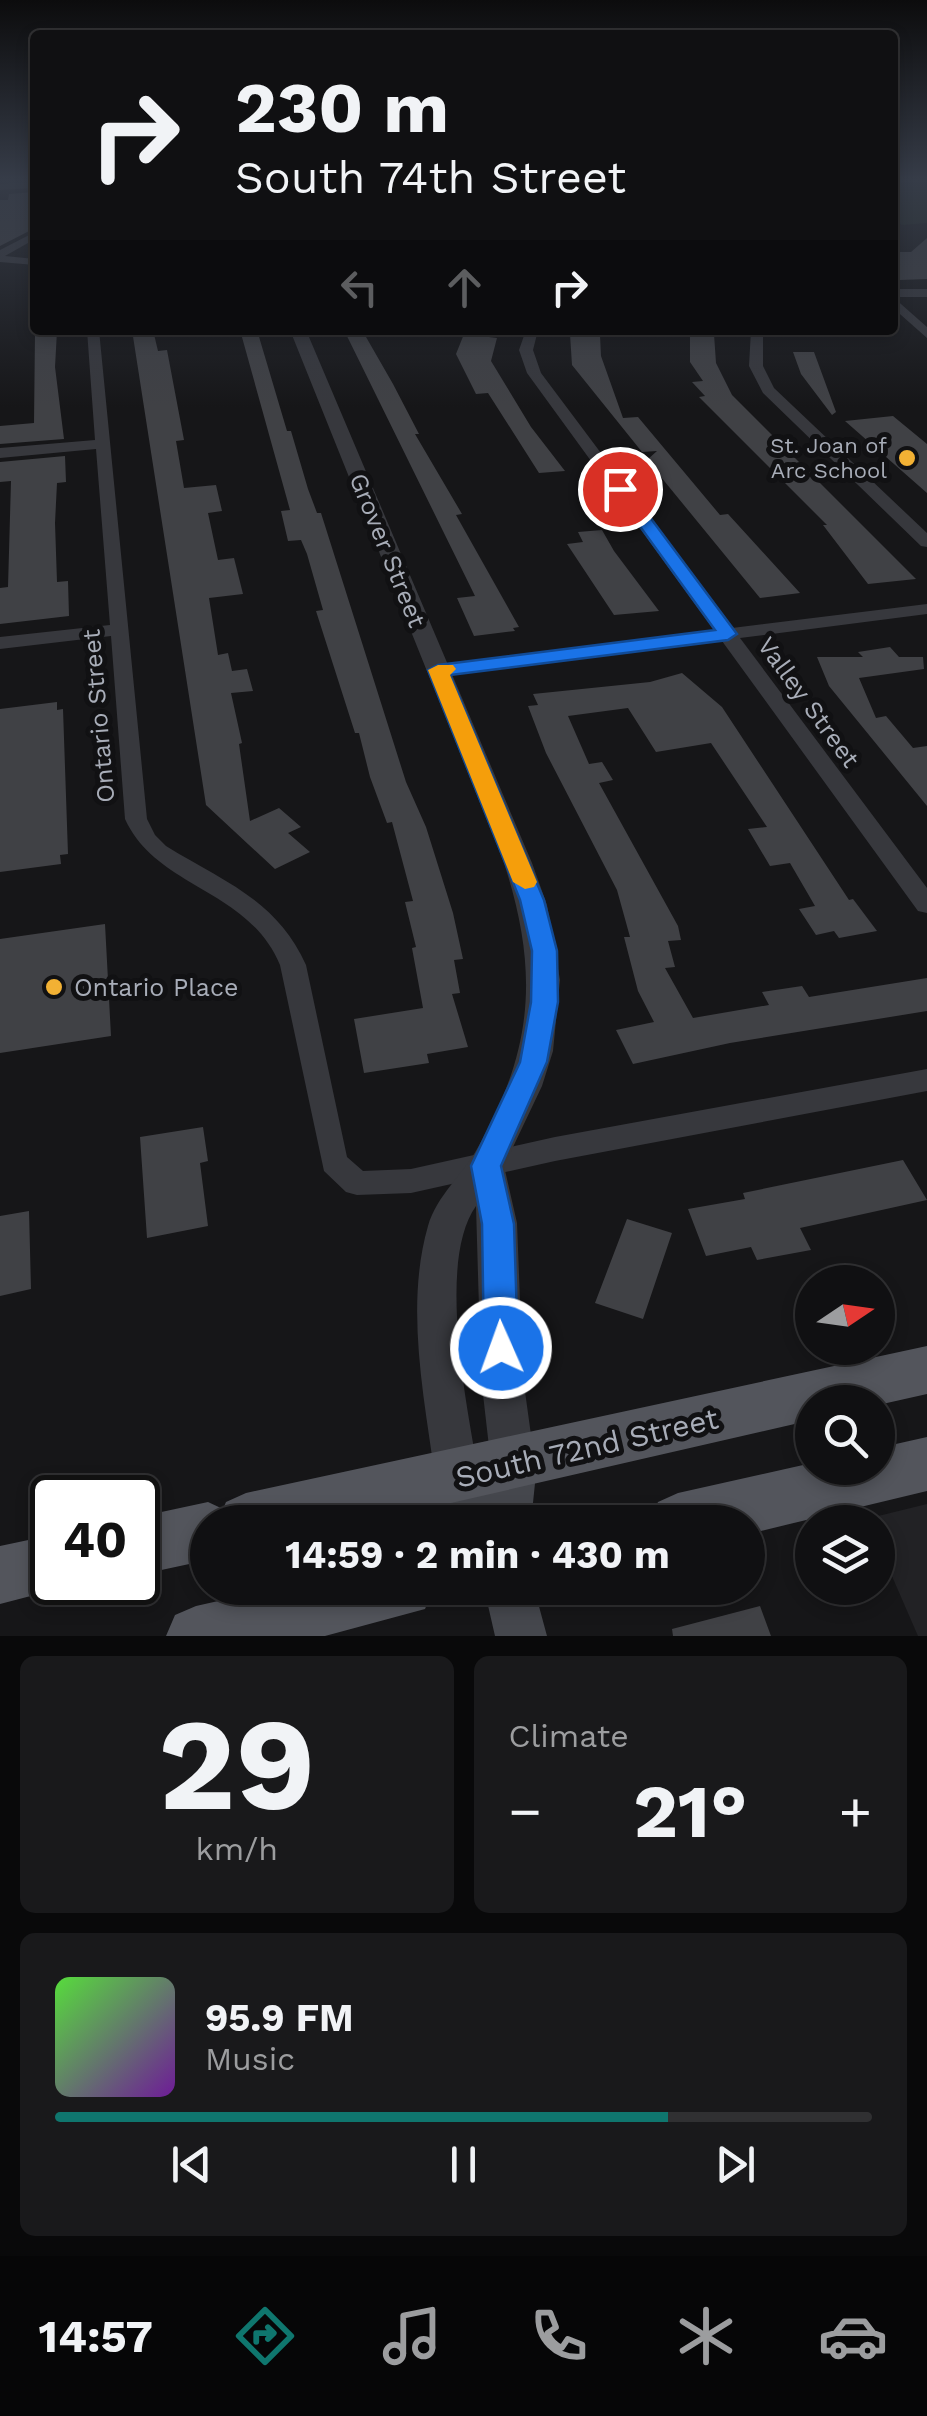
<!DOCTYPE html>
<meta charset="utf-8">
<style>
:root{--surface:#101012;--page:#19191b;--text:#f1f3f6;--muted:#9c9d9f;--line:#303032;--accent:#0f766e}
body{margin:0;font-family:"Work Sans",sans-serif;background:var(--page);color:var(--text);height:100vh;display:flex;flex-direction:column;font-size:38px;white-space:nowrap}
*{box-sizing:border-box;margin:0}
p{font-size:32px;color:var(--muted)}
.icon{flex:none;width:55px;height:55px;fill:none;stroke:currentColor;stroke-width:2;stroke-linecap:round;stroke-linejoin:round}
.map{position:relative;height:1636px;overflow:hidden}
.panel{display:flex;flex-direction:column;gap:20px;padding:20px;background:#09090a;flex:1}
.panel>*{flex:none}
.guide{position:absolute;left:30px;top:30px;width:868px;height:305px;border-radius:10px;box-shadow:0 5px 15px #0003,0 0 0 2px var(--line);background:#101012;color:var(--text);overflow:hidden}
.needle{width:65px;rotate:77deg}
.buttons{position:absolute;left:795px;top:1265px;display:grid;gap:20px}
.buttons a{display:grid;place-items:center;width:100px;height:100px;border-radius:50%;background:var(--surface);box-shadow:0 5px 15px #0003,0 0 0 2px var(--line);font-size:50px}
.speed{position:absolute;left:30px;top:1475px;display:flex;gap:20px;font-size:50px;font-weight:700;text-align:center}
.speed>*{display:grid;place-content:center;width:130px;height:130px;border-radius:50%;background:var(--surface);box-shadow:0 5px 15px #0003,0 0 0 2px var(--line);line-height:1}
.speed .limit{border:5px solid #111;border-radius:15px;background:#fff;color:#111}
.pin{position:absolute;display:grid;place-items:center;width:85px;height:85px;color:#fff;margin:-42px;border:5px solid #fff;border-radius:50%;box-shadow:0 2px 10px #0007}
.me{position:absolute;width:110px;margin:-55px;rotate:358deg;stroke-linejoin:round;filter:drop-shadow(0 0 8px #0008)}
.turn{display:flex;align-items:center;gap:35px;height:210px;padding:0 40px;font-size:45px}
.turn .icon{width:130px;height:130px;stroke-width:2.5}
.turn b{display:block;font-size:70px;line-height:85px}
.lanes{display:flex;align-items:center;height:95px;padding:0 40px;background:#0003;justify-content:center;gap:50px;direction:ltr}
.lanes .off{opacity:.35}
.big{font-size:75px;font-weight:700;line-height:1.1}
.panel .tile{flex:1;display:flex;flex-direction:column;justify-content:center;gap:15px;min-width:0;padding:0 35px;border-radius:15px;background:var(--page)}
.panel .dial{align-items:center;gap:0}
.dial b{font-size:130px;line-height:1}
.song{display:flex;align-items:center;gap:30px}
.cover{width:120px;height:120px;border-radius:15px;background:linear-gradient(135deg,hsl(110 70% 55%),hsl(280 70% 35%))}
.played{height:10px;border-radius:5px;background:linear-gradient(90deg,var(--accent) 75%,var(--line) 75%)}
.keys{display:flex;justify-content:space-around;direction:ltr}
.heat{display:flex;justify-content:space-between;align-items:center;font-size:55px;direction:ltr}
.panel .tiles{flex:1;display:grid;gap:20px;grid-template-columns:1fr 1fr}
.tile:last-child{grid-column:span 2}
.trip{position:absolute;left:190px;top:1505px;width:575px;height:100px;border-radius:50px;background:var(--surface);box-shadow:0 5px 15px #0003,0 0 0 2px var(--line);font-weight:700;line-height:100px;text-align:center}
.dock{display:flex;height:160px;justify-content:space-around;align-items:center;background:#060607;color:var(--muted)}
.dock .icon{width:70px;height:70px}
.dock .current{color:var(--accent)}
.dock b{font-size:45px;color:var(--text)}
.map>svg:first-child{display:block}
.built{fill:#222225}
.green{fill:#1e261f}
.building{fill:#404145}
.lines{fill:none;stroke-linecap:round;stroke-linejoin:round}
.minor{fill:#37383d;fill-rule:evenodd}
.tertiary{fill:#37383d;fill-rule:evenodd}
.secondary{fill:#45474d;fill-rule:evenodd}
.primary{fill:#53555c;fill-rule:evenodd}
.route{fill:#1a73e8;stroke:#114b97;stroke-width:2.5}
.slow{fill:#f59e0b}
.poi-dot{fill:#f2b134;stroke:#111113;stroke-width:4}
.labels{text-anchor:middle;stroke-width:10;stroke-linejoin:round;paint-order:stroke}
.far-poi-label{font-size:22px;fill:#a8adb8;stroke:#111113;text-anchor:end}
.street-label{font-size:25px;fill:#a8adb8;stroke:#111113}
.poi-label{font-size:25px;fill:#a8adb8;stroke:#111113;text-anchor:start}
.near-street-label{font-size:30px;fill:#a8adb8;stroke:#111113}
</style>
<div class="map">
<svg width="927" height="1636" viewBox="0 0 927 1636">
<rect width="100%" height="100%" fill="#161618"/>
<path class="built" d="M927 1504V1636H918L878 1544V1522L866 1519Z"/>
<path class="green" d="M893 178H927V223L902 225 893 219Z"/>
<path class="building" d="M35 192V228L0 246V200H8L9 194Z
M927 238V279L900 280 892 275V252H911Z
M132 330H153L158 351 167 350 184 440 176 441 184 488 216 485 222 511 208 513 218 560 234 558 243 594 209 598 218 655 228 653 232 671 247 669 253 691 231 693 242 743 239 744 250 821 279 808 301 827 288 833 310 852 275 869 206 805Z
M240 330H257L287 431H291L308 489 317 513H321L406 782 426 827 453 913 463 959 454 960 460 993 452 994 468 1047 427 1054 429 1063 364 1073 354 1019 423 1008 412 948 416 947 405 902 413 901 392 822 387 823 370 777 359 733H355L316 611 323 610 307 554 301 540 288 541 281 511 290 510Z
M344 330H362L393 384 419 434H415L462 514 456 515 519 627 513 628 515 631 474 636 457 598 475 596Z
M573 330H592L591 335H600L601 356 623 418 638 417 720 515 728 514 800 593 760 598 647 460 657 451 642 452 572 365 570 334Z
M57 331 55 367 64 439 0 444V426L34 423 35 333Z
M690 333 714 334 716 363 732 395 916 579 868 584 823 525H827L699 397 705 396 692 382 703 381 690 362Z
M464 334 497 338 491 361 531 427 565 471 539 473 488 393 476 394 456 354Z
M793 352H814L836 412 832 415 801 374Z
M893 416 927 444V493L845 421Z
M65 456 66 482 57 483 55 523 57 582 68 581 69 616 0 624V588L8 587 11 481 0 482V462Z
M602 530 614 551 659 611 614 615 567 544 583 542 578 532Z
M890 647 899 657H923L924 669 859 678 876 718 886 716 913 748 927 746V806L829 686 817 657H863L858 652Z
M682 673 722 707 849 900 853 899 877 931 839 938 834 931 816 935 799 909 815 906 790 863 770 866 748 829 767 827 711 743 656 752 628 708 568 716 589 764 602 762 613 780 599 783 678 926 681 940 668 941 675 967 665 968 693 1018 769 1005 762 992 802 986 809 997 927 978V1011L730 1043 633 1064 616 1030 654 1022 638 991 624 937H630L617 890 546 753 528 706 538 705 533 694 650 682Z
M57 702V710L63 709 68 854 60 855 61 864 0 872V709Z
M105 924 111 1036 0 1053V939Z
M203 1127 208 1161 200 1163 208 1226 147 1238 140 1137Z
M903 1160 927 1200 800 1228 811 1250 757 1260 751 1247 706 1256 688 1209 745 1199 743 1193Z
M29 1211 31 1289 0 1296V1216Z
M627 1219 672 1233 643 1319 595 1303Z
M760 1606 771 1636H673L672 1629Z"/>
<g class="lines">
<path class="minor" d="M35 182V188L0 190V184Z
M35 232V239L5 256 35 259V265L0 262V250Z
M892 289H927V297H893L927 327V338L892 307Z
M87 330H99L147 819 155 835 166 846C224 882 276 899 306 965L347 1157 363 1171 411 1169 555 1137 927 1069V1091L555 1161 411 1193 357 1195 346 1192 324 1171 280 965C248 888 157 889 125 819L111 636 0 649V637L110 625 96 449 0 458V448L95 440Z
M526 330H538L533 350 541 373 732 628 927 604V614L740 638 927 888V913L918 911 722 641 438 677 428 671 438 665 714 630 527 373 519 350Z
M751 330H763V366L774 388 927 533V547L921 546 763 393 749 366Z"/>
<path class="tertiary" d="M290 330H306L532 863 547 905 560 980 553 1051 542 1086 504 1166 517 1223 523 1377 535 1464 528 1479 513 1485 498 1479 491 1464 481 1377 476 1206C436 1262 468 1411 479 1477L472 1492 457 1498 442 1492 435 1477C424 1396 405 1306 428 1226 437 1195 462 1176 477 1149 534 1049 539 971 504 863Z"/>
<path class="secondary" d="M513 1441 530 1448 537 1464 531 1522H455L433 1477 440 1460 457 1454 474 1460 487 1484 496 1448Z
M484 1588H534L547 1636H495Z"/>
<path class="primary" d="M927 1346V1394L878 1405 812 1402V1420L368 1522H208V1560L138 1575V1517L208 1502 223 1509 226 1502 246 1493Z
M927 1437V1491L748 1534V1522H649L658 1502 678 1493 812 1463V1468H878V1448Z
M52 1535V1582L73 1585 0 1604V1546Z
M276 1588H434L425 1609 325 1636H166L175 1615 196 1606Z"/>
</g>
<linearGradient id="sky" x2="0" y2="1"><stop stop-color="#0c0c0d"/><stop offset="0.44" stop-color="#363c48"/><stop offset="1" stop-color="#363c48" stop-opacity="0"/></linearGradient>
<rect width="927" height="407" fill="url(#sky)"/>
<path class="route" d="M615 485H626L737 634 728 640 450 675 544 900 557 951 558 1002 547 1062 501 1166 514 1224 518 1348 513 1359 501 1363 489 1359 484 1348 482 1224 471 1166 520 1062 531 1002 532 951 520 900 428 670 438 665 715 630 615 492Z"/>
<path class="slow" d="M438 665H453L456 669 450 675 537 882 534 887 525 889 513 882 428 670Z"/>
<g class="poi-dot">
<circle cx="907" cy="458" r="10"/>
<circle cx="54" cy="987" r="10"/>
</g>
<g class="labels">
<g class="far-poi-label">
<text x="887" y="453">St. Joan of<tspan x="887" dy="25">Arc School</tspan></text>
</g>
<g class="street-label">
<text transform="translate(388 550) rotate(68)" y="9">Grover Street</text>
<text transform="translate(809 702) rotate(54)" y="9">Valley Street</text>
<text transform="translate(98 716) rotate(-95)" y="9">Ontario Street</text>
</g>
<g class="poi-label">
<text x="74" y="996">Ontario Place</text>
</g>
<g class="near-street-label">
<text transform="translate(587 1448) rotate(-13)" y="10">South 72nd Street</text>
</g>
</g>
</svg>
<div class="buttons">
<a><svg class="needle" viewBox="-14 -14 28 28"><path d="M0-13l5 13h-10z" fill="#e53935"/><path d="M0 13l5-13h-10z" fill="#9c9d9f"/></svg></a>
<a><svg class="icon" aria-label="search" viewBox="0 0 24 24"><circle cx="10" cy="10" r="6"/><path d="M15 15l6 6"/></svg></a>
<a><svg class="icon" aria-label="layers" viewBox="0 0 24 24"><path d="M12 4l9 5-9 5-9-5zM3 14l9 5 9-5"/></svg></a>
</div>
<div class="speed"><div class="limit">40</div></div>
<div class="pin" style="left:620px;top:489px;background:#d93025"><svg class="icon" aria-label="arrive" viewBox="0 0 24 24"><path d="M6 21V4h12l-3 4 3 4H6"/></svg></div>
<svg class="me" style="left:501px;top:1348px" viewBox="-20 -20 40 40"><circle r="17" fill="#1a73e8" stroke="#fff" stroke-width="3"/><path d="M0-11L8 9 0 5-8 9z" fill="#fff"/></svg>
<div class="trip">14:59 · 2 min · 430 m</div>
<div class="guide">
<div class="turn"><svg class="icon" aria-label="right" viewBox="0 0 24 24"><path d="M7 20v-9h11M14 6l5 5-5 5"/></svg><div><b>230 m</b>South 74th Street</div></div>
<div class="lanes"><svg class="icon off" aria-label="left" viewBox="0 0 24 24"><path d="M17 20v-9H6M10 6l-5 5 5 5"/></svg><svg class="icon off" aria-label="ahead" viewBox="0 0 24 24"><path d="M12 20V5M6 11l6-6 6 6"/></svg><svg class="icon" aria-label="right" viewBox="0 0 24 24"><path d="M7 20v-9h11M14 6l5 5-5 5"/></svg></div>
</div>
</div>
<section class="panel">
<div class="tiles">
<div class="tile dial"><b>29</b><p>km/h</p></div>
<div class="tile"><p>Climate</p>
<div class="heat"><a>−</a><b class="big">21°</b><a>+</a></div>
</div>
<div class="tile">
<div class="song"><i class="cover"></i><div><b>95.9 FM</b><p>Music</p></div></div>
<div class="played"></div>
<div class="keys"><svg class="icon" aria-label="previous" viewBox="0 0 24 24"><path d="M18 5L8 12l10 7zM5 5v14"/></svg><svg class="icon" aria-label="pause" viewBox="0 0 24 24"><path d="M8 5v14M16 5v14"/></svg><svg class="icon" aria-label="next" viewBox="0 0 24 24"><path d="M6 5l10 7-10 7zM19 5v14"/></svg></div>
</div>
</div>
</section>
<nav class="dock">
<b>14:57</b>
<svg class="icon current" aria-label="directions" viewBox="0 0 24 24"><path d="M12 3l9 9-9 9-9-9zM9 14v-3h6M13 9l2 2-2 2"/></svg>
<svg class="icon" aria-label="music" viewBox="0 0 24 24"><path d="M9 18V5l10-2v13"/><circle cx="6" cy="18" r="3"/><circle cx="16" cy="16" r="3"/></svg>
<svg class="icon" aria-label="phone" viewBox="0 0 24 24"><path d="M5 4h4l2 5-3 2q2 4 5 5l2-3 5 2v4C11 20 4 13 5 4z"/></svg>
<svg class="icon" aria-label="climate" viewBox="0 0 24 24"><path d="M12 3v18M4 7l16 10M4 17L20 7"/></svg>
<svg class="icon" aria-label="car" viewBox="0 0 24 24"><path d="M5 17H2v-5l4-1 3-4h7l3 4 3 1v5h-3M9 17h6M6 11h13"/><circle cx="7" cy="17" r="2"/><circle cx="17" cy="17" r="2"/></svg>
</nav>
